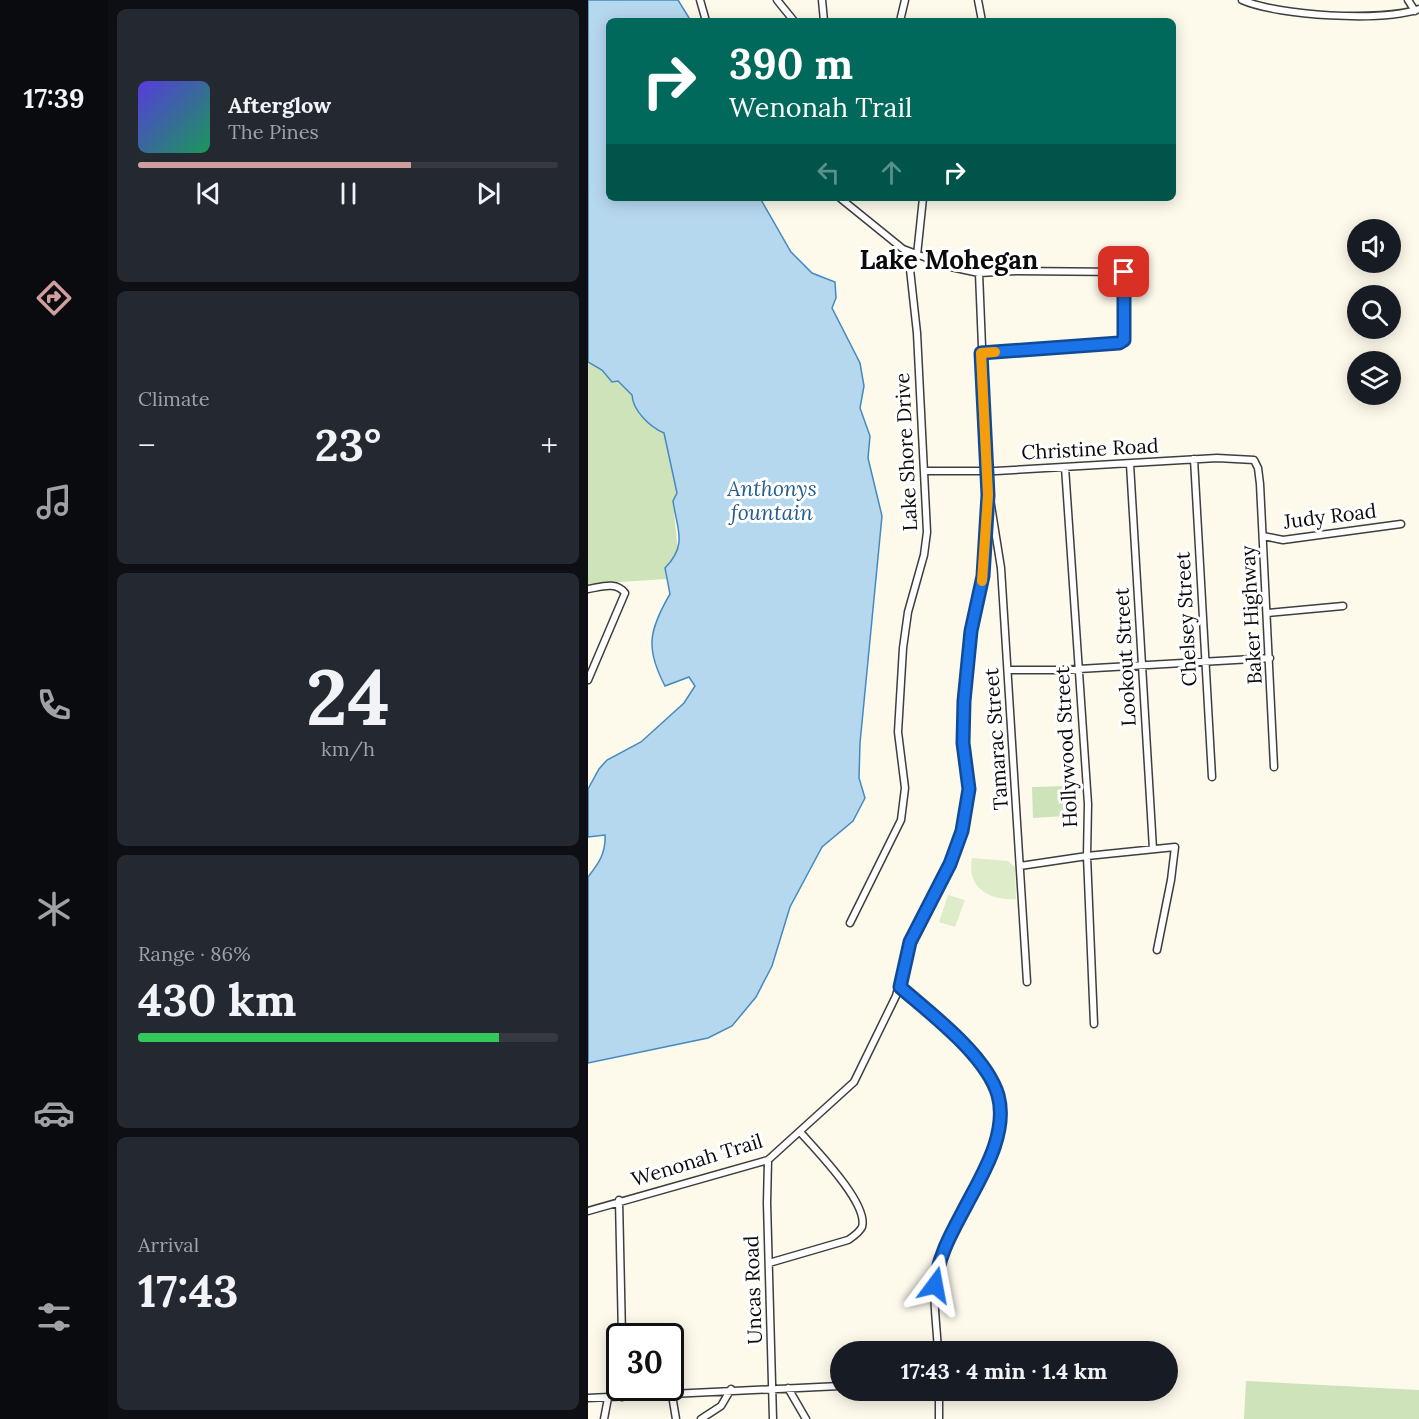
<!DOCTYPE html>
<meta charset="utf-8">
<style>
:root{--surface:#171b24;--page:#242831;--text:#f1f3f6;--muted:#9ea1a6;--line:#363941;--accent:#d29d9f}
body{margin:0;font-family:Lora,serif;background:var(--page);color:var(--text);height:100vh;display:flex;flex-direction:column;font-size:22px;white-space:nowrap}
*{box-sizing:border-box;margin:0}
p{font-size:20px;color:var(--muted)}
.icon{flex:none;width:33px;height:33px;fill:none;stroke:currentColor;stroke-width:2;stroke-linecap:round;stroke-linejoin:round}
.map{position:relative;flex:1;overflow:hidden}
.panel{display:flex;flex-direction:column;gap:9px;padding:9px;background:#0d0f14;width:480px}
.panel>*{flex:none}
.hud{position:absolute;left:18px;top:18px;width:570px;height:183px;border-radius:9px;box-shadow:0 3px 15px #0003;background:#00695c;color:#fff;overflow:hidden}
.controls{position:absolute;left:759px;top:219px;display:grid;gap:12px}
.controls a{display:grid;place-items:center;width:54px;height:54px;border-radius:50%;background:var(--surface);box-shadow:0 3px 15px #0003;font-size:30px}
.speed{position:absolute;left:18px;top:1323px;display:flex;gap:12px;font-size:30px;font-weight:700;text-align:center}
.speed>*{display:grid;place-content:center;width:78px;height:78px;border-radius:50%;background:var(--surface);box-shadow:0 3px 15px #0003;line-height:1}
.speed .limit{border:3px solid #111;border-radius:9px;background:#fff;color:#111}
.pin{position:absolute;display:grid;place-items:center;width:51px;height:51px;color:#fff;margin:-26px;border-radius:12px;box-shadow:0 3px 9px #0006}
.me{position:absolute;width:66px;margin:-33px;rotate:13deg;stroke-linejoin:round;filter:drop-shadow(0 0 4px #0008)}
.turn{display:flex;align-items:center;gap:21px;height:126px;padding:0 24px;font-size:27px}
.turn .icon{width:78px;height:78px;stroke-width:2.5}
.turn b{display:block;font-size:42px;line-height:51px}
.lanes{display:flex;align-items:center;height:57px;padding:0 24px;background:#0003;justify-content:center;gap:30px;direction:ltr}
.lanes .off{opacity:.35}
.big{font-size:45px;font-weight:700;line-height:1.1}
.panel .tile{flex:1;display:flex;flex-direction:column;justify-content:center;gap:9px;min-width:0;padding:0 21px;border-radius:9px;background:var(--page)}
.panel .dial{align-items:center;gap:0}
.dial b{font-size:78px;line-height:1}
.song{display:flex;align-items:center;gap:18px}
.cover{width:72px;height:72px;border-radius:9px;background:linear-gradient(135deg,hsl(250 70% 55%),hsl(150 70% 35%))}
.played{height:6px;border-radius:3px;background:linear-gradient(90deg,var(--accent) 65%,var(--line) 65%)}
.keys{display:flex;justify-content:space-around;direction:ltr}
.heat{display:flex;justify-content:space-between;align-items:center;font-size:33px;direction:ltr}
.charge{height:9px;border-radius:4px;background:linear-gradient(90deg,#34c759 86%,var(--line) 0)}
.trip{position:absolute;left:242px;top:1341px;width:348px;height:60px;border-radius:30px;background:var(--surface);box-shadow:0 3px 15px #0003;font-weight:700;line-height:60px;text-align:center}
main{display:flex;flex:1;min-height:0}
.menu{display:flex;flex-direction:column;width:108px;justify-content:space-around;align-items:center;background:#090b0e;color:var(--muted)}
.menu .icon{width:42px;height:42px}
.menu .on{color:var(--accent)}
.menu b{font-size:27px;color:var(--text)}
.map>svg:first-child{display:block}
.green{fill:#cee3b9}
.pitch{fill:#dfecca}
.water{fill:#b6d8ef;stroke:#448abe;stroke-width:1.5}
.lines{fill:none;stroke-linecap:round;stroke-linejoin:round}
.minor-casing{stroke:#3e3e3e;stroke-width:9}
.minor{stroke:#fff;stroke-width:6}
.route-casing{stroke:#114b97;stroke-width:15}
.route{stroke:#1a73e8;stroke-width:10}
.slow{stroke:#f59e0b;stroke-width:10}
.labels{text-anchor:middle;stroke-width:6;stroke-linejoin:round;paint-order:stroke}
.street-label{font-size:20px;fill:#0b0b0b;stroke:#fff}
.water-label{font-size:21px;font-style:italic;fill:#235c8f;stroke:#fff}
.district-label{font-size:26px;font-weight:bold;fill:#0b0b0b;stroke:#fff}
</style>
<main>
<nav class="menu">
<b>17:39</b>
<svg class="icon on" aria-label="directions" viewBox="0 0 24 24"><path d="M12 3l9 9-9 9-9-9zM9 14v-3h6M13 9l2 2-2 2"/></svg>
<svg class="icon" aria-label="music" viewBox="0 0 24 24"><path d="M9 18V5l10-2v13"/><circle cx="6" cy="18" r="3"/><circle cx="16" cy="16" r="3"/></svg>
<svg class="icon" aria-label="phone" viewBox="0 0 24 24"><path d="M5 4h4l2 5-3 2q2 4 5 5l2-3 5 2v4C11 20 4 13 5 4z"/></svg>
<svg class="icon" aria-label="climate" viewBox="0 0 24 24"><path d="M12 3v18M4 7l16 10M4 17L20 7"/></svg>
<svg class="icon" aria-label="car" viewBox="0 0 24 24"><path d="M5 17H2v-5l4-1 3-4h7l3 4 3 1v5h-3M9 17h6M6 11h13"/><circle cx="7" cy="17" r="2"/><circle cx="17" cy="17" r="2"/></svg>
<svg class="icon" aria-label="filters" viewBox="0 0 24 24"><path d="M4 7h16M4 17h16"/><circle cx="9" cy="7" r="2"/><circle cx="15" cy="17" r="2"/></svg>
</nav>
<section class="panel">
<div class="tile">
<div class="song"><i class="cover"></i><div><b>Afterglow</b><p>The Pines</p></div></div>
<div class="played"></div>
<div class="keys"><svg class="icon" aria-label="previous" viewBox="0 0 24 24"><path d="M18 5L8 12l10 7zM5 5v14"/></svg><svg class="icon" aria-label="pause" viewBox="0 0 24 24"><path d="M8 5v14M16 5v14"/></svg><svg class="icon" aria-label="next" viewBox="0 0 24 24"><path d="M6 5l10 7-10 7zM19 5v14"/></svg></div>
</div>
<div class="tile"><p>Climate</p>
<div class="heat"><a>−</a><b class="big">23°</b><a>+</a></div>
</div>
<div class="tile dial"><b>24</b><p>km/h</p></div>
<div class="tile"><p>Range · 86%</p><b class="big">430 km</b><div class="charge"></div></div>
<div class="tile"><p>Arrival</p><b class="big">17:43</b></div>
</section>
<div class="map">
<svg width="831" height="1419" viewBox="0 0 831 1419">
<rect width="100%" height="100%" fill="#fdfaec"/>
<path class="green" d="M0 362 14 370 24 382 29 381 44 395C45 411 62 427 76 433L89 493 85 501 90 552 77 568 78 579 0 584Z
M476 786 478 816 445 818 444 787Z
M658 1381 831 1390V1419H656Z"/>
<path class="pitch" d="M384 858 420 861 427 867 428 899C402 901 378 888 384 858Z
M360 895 377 900 367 927 351 922Z"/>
<path class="water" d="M0 0H90L103 21H21V198H172L203 252 224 273 247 282 248 298 244 308 272 363 276 386 272 408 282 436 280 458 294 516 272 743 271 778 277 798 265 821 234 847 202 907 184 966 168 997 144 1026 120 1038 0 1063V877C11 863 18 853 17 835L0 837V789L11 769 19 760 53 742 96 703 107 686 101 677 77 686C57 648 61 630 82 594L77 568C100 545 89 529 85 501L89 493 76 433C62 427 45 411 44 395L30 381 24 382 14 370 0 362Z"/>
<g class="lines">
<g class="minor-casing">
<path id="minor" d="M112 0 118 21
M189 0 206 21
M234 0 236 21
M390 0 394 21
M654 0C691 16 793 22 831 9
M820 0 827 11
M312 21 317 0
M252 198 315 249 363 267 391 273 428 271 536 272V340L531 343 393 353
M329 255 335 198
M606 459 624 777
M542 464 565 849
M477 467 500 804 499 856 506 1024
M336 471H408L629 458 666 460 670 468 672 484 686 767
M402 499 413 568 439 982
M675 536 695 540 813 524
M0 589C13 587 28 581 37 593L0 680
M680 613 755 606
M420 670H473L682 658
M432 866 499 856 587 847 583 880 569 950
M262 923 313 820 317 788 310 732 315 648 320 612 336 555 339 532 329 333 320 251
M312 987C341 1012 404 1059 410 1099 416 1133 400 1165 384 1194 371 1219 353 1246 348 1274 344 1298 349 1326 350 1352
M180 1160 179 1203 185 1419
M31 1200 34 1336
M0 1211 180 1160 266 1082 308 996 322 942 362 864 374 831 381 789 375 743 376 701 383 631 395 576 400 495 391 273
M181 1263 260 1240C266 1236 271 1233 274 1227 281 1204 228 1150 213 1133
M200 1388 218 1419
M351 1390V1419
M84 1395 88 1419
M34 1397 35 1388
M0 1398 252 1386
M16 1419 20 1398
M113 1419 133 1406 143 1389"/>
</g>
<use href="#minor" class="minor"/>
</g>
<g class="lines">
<g class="route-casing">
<path id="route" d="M347 1285C350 1254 367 1227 381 1200 397 1170 420 1131 410 1095 398 1055 343 1014 312 987L322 942 362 864 374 831 381 789 375 743 376 701 383 631 395 576 400 495 393 353 531 343 536 340V272"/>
</g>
<use href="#route" class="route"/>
<path class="slow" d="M394 581 400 495 393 353 407 352"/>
</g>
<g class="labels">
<g class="street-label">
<text transform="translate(502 449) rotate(-3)" y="7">Christine Road</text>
<text transform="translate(318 452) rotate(-93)" y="7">Lake Shore Drive</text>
<text transform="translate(742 516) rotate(-7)" y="7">Judy Road</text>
<text transform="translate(663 615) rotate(-93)" y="7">Baker Highway</text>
<text transform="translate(598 619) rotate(-93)" y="7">Chelsey Street</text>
<text transform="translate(537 657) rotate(-93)" y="7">Lookout Street</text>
<text transform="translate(408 739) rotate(-94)" y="7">Tamarac Street</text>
<text transform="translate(478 747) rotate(-93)" y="7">Hollywood Street</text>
<text transform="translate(109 1160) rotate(-17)" y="7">Wenonah Trail</text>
<text transform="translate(165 1290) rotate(-92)" y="7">Uncas Road</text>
</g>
<g class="water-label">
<text x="184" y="496">Anthonys<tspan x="184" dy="24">fountain</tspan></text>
</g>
<g class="district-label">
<text x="361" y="269">Lake Mohegan</text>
</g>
</g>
</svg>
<div class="controls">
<a><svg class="icon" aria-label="sound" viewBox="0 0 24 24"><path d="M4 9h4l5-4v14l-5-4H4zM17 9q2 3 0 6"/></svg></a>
<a><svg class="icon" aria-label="search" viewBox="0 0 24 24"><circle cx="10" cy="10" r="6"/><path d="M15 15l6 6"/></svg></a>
<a><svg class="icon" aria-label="layers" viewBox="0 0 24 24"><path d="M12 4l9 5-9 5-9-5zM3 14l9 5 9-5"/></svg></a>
</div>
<div class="speed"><div class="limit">30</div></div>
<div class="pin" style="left:536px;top:272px;background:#d93025"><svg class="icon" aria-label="arrive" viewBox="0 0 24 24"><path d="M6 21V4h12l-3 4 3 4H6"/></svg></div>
<svg class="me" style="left:347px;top:1285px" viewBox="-20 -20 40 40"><path d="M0-17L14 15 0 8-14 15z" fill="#1a73e8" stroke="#fff" stroke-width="4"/></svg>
<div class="trip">17:43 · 4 min · 1.4 km</div>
<div class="hud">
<div class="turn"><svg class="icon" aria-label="right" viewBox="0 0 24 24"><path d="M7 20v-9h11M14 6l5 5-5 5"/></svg><div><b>390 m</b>Wenonah Trail</div></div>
<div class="lanes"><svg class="icon off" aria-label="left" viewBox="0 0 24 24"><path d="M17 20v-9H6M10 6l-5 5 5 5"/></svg><svg class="icon off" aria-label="ahead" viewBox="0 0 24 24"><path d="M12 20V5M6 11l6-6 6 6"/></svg><svg class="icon" aria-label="right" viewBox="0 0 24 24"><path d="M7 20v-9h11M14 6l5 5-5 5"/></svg></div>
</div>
</div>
</main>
